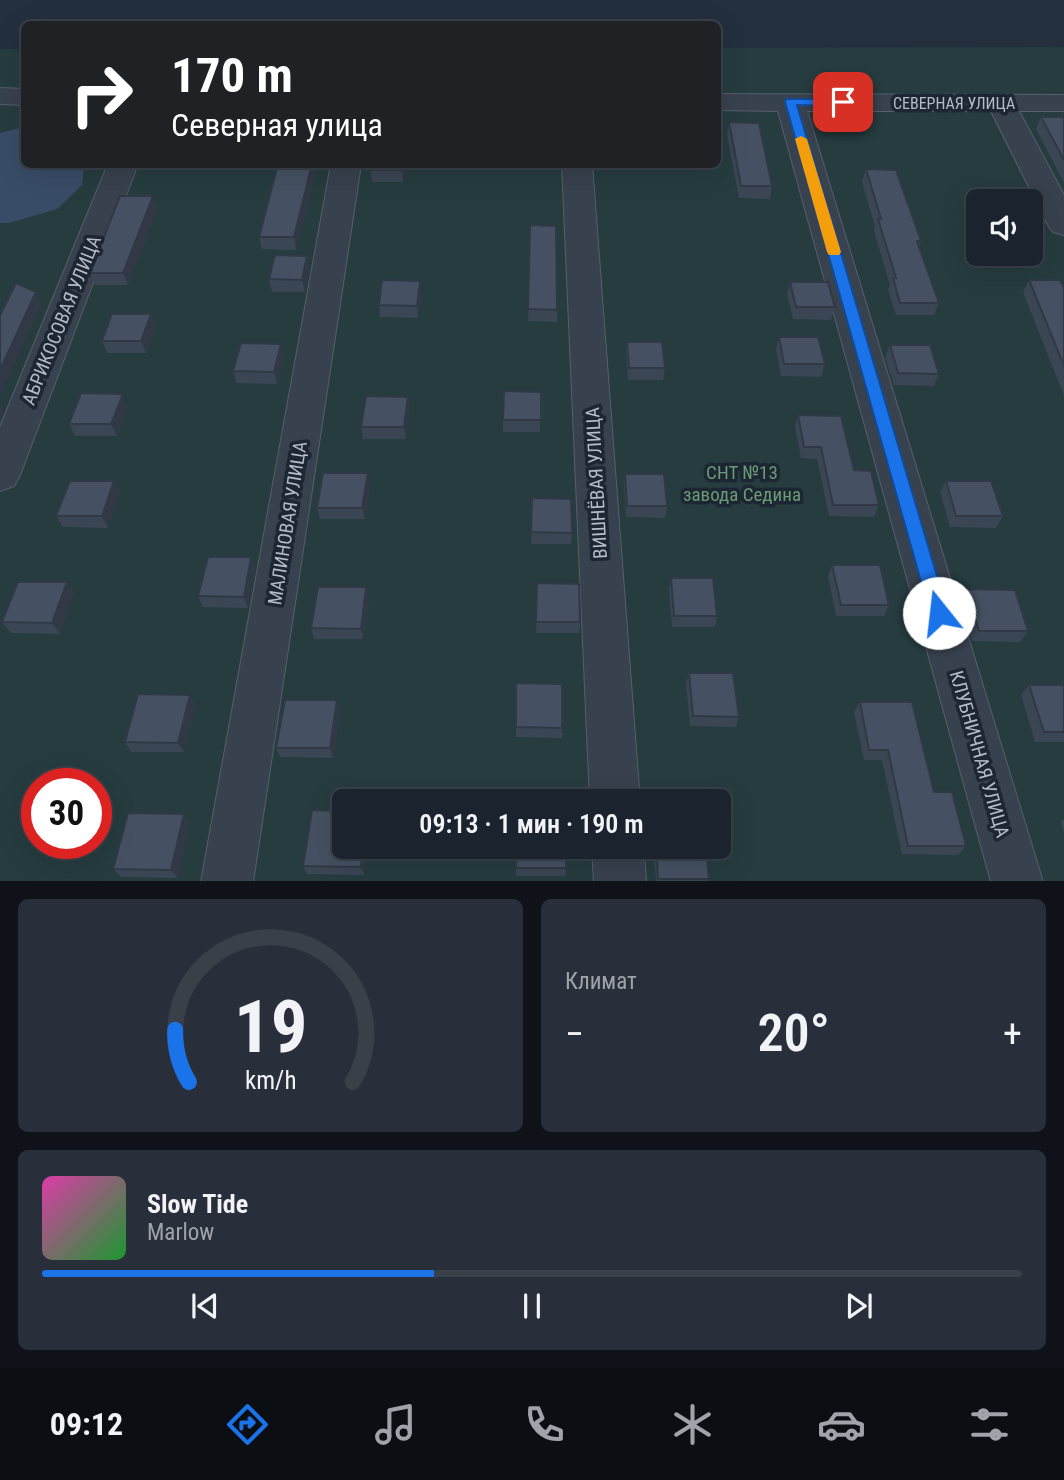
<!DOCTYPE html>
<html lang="ru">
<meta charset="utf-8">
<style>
:root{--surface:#1b232e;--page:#282f3a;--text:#f1f3f6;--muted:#a0a4aa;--line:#39404a;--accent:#1a73e8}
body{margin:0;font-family:"Roboto Condensed",sans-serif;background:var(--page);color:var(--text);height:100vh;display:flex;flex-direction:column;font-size:26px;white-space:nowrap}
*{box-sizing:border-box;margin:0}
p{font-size:23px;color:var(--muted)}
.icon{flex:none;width:38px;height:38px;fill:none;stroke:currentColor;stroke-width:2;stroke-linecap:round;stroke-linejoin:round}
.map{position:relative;height:881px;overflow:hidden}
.panel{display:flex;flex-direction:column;gap:18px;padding:18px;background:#0f1319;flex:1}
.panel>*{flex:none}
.hud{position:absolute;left:21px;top:21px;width:700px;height:147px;border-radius:10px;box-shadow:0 7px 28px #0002,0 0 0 2px var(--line);background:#202124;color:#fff;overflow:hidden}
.buttons{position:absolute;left:966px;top:189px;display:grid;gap:14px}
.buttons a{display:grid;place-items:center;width:77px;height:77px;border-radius:10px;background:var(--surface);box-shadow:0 7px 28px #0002,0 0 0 2px var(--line);font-size:35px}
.speed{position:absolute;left:21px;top:768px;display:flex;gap:14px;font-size:35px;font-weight:700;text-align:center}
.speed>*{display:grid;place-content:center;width:91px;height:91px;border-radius:50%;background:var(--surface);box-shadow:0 7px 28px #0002,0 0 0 2px var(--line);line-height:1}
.speed .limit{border:10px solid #d22;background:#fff;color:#111}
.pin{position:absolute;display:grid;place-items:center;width:60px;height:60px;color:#fff;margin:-30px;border-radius:14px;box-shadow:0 4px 10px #0006}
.me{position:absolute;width:77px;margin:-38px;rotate:344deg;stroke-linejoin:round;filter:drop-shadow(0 0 5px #0008)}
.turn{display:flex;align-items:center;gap:24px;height:147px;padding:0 35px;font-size:32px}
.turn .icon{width:91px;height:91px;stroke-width:2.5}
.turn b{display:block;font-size:49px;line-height:60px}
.big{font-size:52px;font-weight:600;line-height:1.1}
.panel .tile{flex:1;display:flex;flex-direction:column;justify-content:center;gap:10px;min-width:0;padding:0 24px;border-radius:10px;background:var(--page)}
.panel .dial{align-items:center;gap:0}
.dial svg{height:182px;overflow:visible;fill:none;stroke:var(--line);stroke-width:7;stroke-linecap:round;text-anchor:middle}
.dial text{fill:var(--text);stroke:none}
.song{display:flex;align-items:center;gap:21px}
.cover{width:84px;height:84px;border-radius:10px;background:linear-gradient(135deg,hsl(320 70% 55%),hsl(130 70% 35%))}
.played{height:7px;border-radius:4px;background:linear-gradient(90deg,var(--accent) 40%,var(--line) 40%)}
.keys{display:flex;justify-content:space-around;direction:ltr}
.heat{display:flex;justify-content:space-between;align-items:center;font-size:38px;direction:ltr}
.panel .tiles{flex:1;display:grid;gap:18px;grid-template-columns:1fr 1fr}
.tile:last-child{grid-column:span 2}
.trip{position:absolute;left:332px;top:789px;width:399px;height:70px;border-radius:10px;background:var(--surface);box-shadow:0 7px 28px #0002,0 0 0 2px var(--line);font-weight:600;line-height:70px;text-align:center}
.tabs{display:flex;height:112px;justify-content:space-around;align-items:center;background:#0b0e12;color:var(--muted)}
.tabs .icon{width:49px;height:49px}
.tabs .on{color:var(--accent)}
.tabs b{font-size:32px;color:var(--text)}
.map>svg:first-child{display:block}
.green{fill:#263c3f;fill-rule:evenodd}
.water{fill:#394c67}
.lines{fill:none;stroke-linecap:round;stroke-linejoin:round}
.minor-casing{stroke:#565f6c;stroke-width:2}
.minor{fill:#38414e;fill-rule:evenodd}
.wall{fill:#3b4654}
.shaded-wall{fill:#303945}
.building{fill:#455162;stroke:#303945;stroke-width:2}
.route{fill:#1a73e8;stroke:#114b97;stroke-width:2}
.slow{fill:#f59e0b}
.labels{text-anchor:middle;stroke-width:7;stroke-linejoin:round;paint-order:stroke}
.far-street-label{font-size:16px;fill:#b4bcc9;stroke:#1d2633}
.street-label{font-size:19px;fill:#b4bcc9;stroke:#1d2633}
.park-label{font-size:19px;fill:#6b9a76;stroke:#1d2633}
</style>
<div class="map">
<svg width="1064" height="882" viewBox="0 0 1064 882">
<rect width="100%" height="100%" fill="#242f3e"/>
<path class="green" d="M1064 47V881H0V49H24V164H718V48ZM978 201H1031V254H978ZM37 784H96V844H37ZM345 802H719V847H345Z"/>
<path class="water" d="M24 127V164L84 165 82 185 57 209 9 223H0V133Z"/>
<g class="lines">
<g class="minor-casing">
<path id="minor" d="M0 88 24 89V105L0 104Z
M718 94 1064 95V111H1019L1064 195V235L1053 232 1048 225 991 111H807L1043 882H991L778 111 718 110Z
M108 164H138L20 475 14 486 0 491V427Z
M331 164H361L253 882H201Z
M562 164H592L640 802H590Z
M592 847H644L646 882H594Z"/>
</g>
<use href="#minor" class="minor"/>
</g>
<path class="wall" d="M1041 117H1064V183L1036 129Z
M729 122 772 186 770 199 739 198 727 135Z
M278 164H314L316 172 296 250 262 249 259 237Z
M406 164 403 182H372L371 170Z
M866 169 921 241 919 247 939 303 934 315H896L888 290 890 285 874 231 875 226 862 182Z
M158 209 128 285H95L90 273Z
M530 225 557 310V322L528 321Z
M307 256 309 268 305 292H272L269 279Z
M1029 280 1064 288V396L1023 292Z
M790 282 835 307 831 320 793 319 787 294Z
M422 293 418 318 380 317 379 305Z
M151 314 156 327 146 353H107L102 341Z
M779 337 825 364 821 377 781 376 776 349Z
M627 342 665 368 663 380H628L626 354Z
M281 344 284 356 277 384 237 383 233 371Z
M890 345 939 374 934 386 894 385 885 357Z
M541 392 540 432H503V420Z
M408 397 409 409 406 439H363L361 427Z
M128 406 117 436H75L69 424Z
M798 415 854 470 879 505 874 517 829 516 817 459 801 458 795 427Z
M625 474 667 506 665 518 626 517 624 485Z
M114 481 120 493 108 528 63 527 56 516Z
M946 481 1003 516 996 528 950 527 940 492Z
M370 485 365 519H320L317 508Z
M532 498 572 533 571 544H531Z
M251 557 255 569 248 608 203 607 198 596Z
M832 565 889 605 884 616H836L828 576Z
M671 578 717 616 715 627H672L669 589Z
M67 582 74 593 60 634 11 633 2 622Z
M537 583 580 622 579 633H536Z
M966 589 1028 631 1020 642 972 641 960 600Z
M369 598 363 639H314L311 628Z
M689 673 739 717 736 727 690 726 686 683Z
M1029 685H1064V742H1035L1021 695Z
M337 700 340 710 333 758 280 757 276 748Z
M860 702 934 792 966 846 958 855 902 854 882 760H864L854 712Z
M196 705 184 752H131L125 742Z
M516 727 562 728V738L516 737Z
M184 814 190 823 178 878 121 877 113 869Z
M1064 819V833L1061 822Z
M367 847 364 875 307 874 303 866Z
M516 847 566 868V876H516Z
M653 847H706L709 879 708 881H656Z"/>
<path class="shaded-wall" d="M309 164H314L316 172 296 250 294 237Z
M403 164H406L403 182 402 170Z
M153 196 158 209 128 285 123 273Z
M307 256 309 268 305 292 302 280Z
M420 281 422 293 418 318 417 306Z
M36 292 42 304 0 397V370Z
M151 314 156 327 146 353 141 341Z
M281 344 284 356 277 384 274 372Z
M123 394 128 406 117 436 111 424Z
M408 397 409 409 406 439 404 427Z
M0 402 4 410 0 422Z
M368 473 370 485 365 519 362 508Z
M114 481 120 493 108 528 102 516Z
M251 557 255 569 248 608 244 597Z
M67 582 74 593 60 634 52 623Z
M366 587 369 598 363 639 361 629Z
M190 695 196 705 184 752 178 743Z
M337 700 340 710 333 758 330 748Z
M184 814 190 823 178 878 171 870Z
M363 847H367L364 875 361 867Z"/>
<path class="building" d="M1041 117H1064V160Z
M729 122 759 123 772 186H741Z
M278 164H312L294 237H259Z
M372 164H403L402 170H371Z
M866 169 896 170 921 241H917L939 303H900L893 278H896L878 219H881Z
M120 196H153L123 273H90Z
M530 225 556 226 557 310 528 309Z
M275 255 307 256 302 280 269 279Z
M382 280 420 281 417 306 379 305Z
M1029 280H1060L1064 288V366Z
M790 282H828L835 307H796Z
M16 283 36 292 0 370V315Z
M112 314H151L141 341H102Z
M779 337H818L825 364H784Z
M627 342H662L665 368H629Z
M241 343 281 344 274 372 233 371Z
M890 345H930L939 374 898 373Z
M504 391 541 392V420H503Z
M81 393 123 394 111 424H69Z
M366 396 408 397 404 427H361Z
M798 415 841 416 854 470 871 471 879 505H833L821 447H804Z
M323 473H368L362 508H317Z
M625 474H664L667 506H627Z
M70 481H114L102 516H56Z
M946 481H991L1003 516H956Z
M532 498 571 499 572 533 531 532Z
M208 557H251L244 597 198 596Z
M832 565H880L889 605H841Z
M671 578H713L717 616H674Z
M18 582H67L52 623 2 622Z
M537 583 579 584 580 622H536Z
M318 587H366L361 629 311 628Z
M966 589 1015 590 1028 631H979Z
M689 673H733L739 717 693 716Z
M516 683 562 684V728L516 727Z
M1029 685H1064V732H1044Z
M138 694 190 695 178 743 125 742Z
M285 700H337L330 748H276Z
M860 702H912L934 792H952L966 846H908L888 750H869Z
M312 810 345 811V847H363L361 867 303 866Z
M128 813 184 814 171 870 113 869Z
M516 847H566V868H516Z
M656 847H706L709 879H658Z"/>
<path class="route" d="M786 99H843L849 102 843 106 797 105 948 613 945 618 939 621 932 618 930 613 785 102Z"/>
<path class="slow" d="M801 136 807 139 841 252 839 255H829L827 252 795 139Z"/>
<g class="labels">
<g class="far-street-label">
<text x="954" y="109">СЕВЕРНАЯ УЛИЦА</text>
</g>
<g class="street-label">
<text transform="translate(61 320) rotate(-68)" y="7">АБРИКОСОВАЯ УЛИЦА</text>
<text transform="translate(596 483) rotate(-93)" y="7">ВИШНЁВАЯ УЛИЦА</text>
<text transform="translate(287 523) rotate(-81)" y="7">МАЛИНОВАЯ УЛИЦА</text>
<text transform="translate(980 754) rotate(74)" y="7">КЛУБНИЧНАЯ УЛИЦА</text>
</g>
<g class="park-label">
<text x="742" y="479">СНТ №13<tspan x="742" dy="22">завода Седина</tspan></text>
</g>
</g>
</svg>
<div class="buttons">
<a><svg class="icon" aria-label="sound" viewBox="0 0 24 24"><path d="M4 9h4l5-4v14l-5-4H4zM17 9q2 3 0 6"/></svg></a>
</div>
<div class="speed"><div class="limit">30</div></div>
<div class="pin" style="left:843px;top:102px;background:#d93025"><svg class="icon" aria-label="arrive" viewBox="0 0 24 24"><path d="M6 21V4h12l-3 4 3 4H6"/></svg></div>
<svg class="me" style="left:939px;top:613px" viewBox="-20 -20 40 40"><circle r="19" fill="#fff"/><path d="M0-13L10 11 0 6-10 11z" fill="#1a73e8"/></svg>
<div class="trip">09:13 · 1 мин · 190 m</div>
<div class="hud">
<div class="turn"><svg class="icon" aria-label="right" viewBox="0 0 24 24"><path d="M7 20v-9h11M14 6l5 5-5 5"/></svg><div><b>170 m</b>Северная улица</div></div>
</div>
</div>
<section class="panel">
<div class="tiles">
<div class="tile dial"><svg viewBox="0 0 100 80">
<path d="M14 69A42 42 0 1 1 86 69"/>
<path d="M14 69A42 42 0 0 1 8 46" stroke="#1a73e8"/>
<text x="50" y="56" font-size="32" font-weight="700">19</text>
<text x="50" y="72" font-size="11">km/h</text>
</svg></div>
<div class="tile"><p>Климат</p>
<div class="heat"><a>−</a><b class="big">20°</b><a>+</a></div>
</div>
<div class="tile">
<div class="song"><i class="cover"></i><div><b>Slow Tide</b><p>Marlow</p></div></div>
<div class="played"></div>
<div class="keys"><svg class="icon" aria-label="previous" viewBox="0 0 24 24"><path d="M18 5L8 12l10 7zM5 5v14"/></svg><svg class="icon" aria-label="pause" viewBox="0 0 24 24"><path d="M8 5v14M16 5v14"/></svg><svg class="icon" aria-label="next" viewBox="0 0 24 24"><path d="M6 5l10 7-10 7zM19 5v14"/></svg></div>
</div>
</div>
</section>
<nav class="tabs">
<b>09:12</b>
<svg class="icon on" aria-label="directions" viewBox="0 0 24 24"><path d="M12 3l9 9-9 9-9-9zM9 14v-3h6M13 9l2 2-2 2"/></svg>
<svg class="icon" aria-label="music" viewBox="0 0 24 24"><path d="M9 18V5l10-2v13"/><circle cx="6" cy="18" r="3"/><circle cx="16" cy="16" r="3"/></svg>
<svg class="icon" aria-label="phone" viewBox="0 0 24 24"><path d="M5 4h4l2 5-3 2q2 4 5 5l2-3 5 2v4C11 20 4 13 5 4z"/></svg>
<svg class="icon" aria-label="climate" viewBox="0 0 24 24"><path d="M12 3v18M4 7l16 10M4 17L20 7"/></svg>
<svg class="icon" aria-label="car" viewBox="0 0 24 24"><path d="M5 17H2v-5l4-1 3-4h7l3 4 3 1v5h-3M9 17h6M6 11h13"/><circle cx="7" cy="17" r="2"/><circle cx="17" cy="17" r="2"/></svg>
<svg class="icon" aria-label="filters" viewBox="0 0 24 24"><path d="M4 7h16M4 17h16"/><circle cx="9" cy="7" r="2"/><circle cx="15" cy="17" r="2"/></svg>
</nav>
